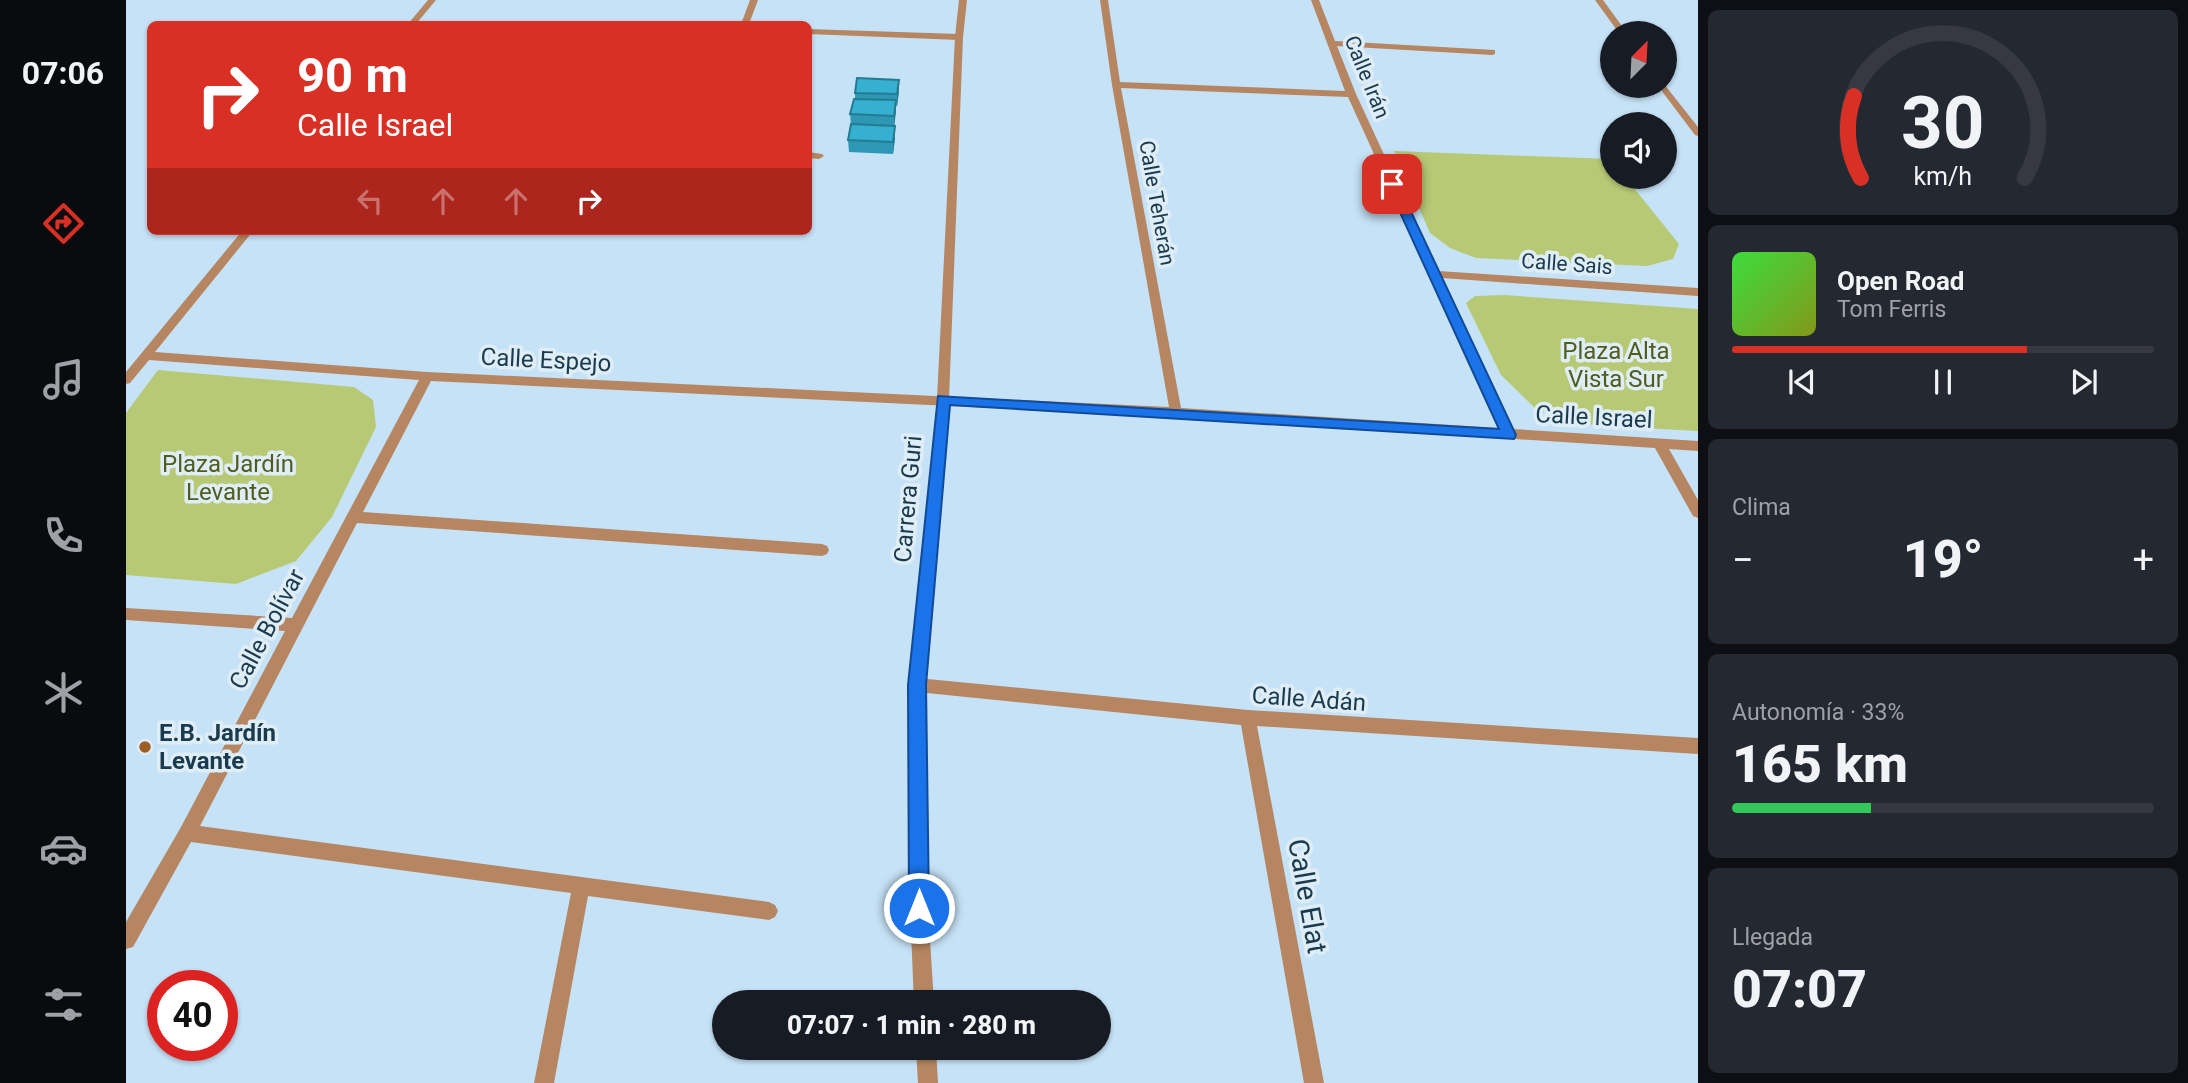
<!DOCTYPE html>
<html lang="es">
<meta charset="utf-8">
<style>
:root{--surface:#171b24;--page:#242831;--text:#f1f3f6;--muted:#9ea1a6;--line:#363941;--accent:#d93025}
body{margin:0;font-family:Roboto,sans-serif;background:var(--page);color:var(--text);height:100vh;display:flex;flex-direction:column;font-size:26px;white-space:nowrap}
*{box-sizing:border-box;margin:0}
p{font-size:23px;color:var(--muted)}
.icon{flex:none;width:38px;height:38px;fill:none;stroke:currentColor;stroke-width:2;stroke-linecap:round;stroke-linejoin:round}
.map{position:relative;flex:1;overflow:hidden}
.drawer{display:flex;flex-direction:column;gap:10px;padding:10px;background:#0d0f14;width:490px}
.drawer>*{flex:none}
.banner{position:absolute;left:21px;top:21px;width:665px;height:214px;border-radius:10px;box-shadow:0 2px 5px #0004;background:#d93025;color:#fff;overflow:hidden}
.needle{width:46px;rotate:24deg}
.tools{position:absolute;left:1474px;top:21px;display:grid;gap:14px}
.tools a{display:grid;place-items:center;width:77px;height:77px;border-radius:50%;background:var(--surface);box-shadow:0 2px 5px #0004;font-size:35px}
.speed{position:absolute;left:21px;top:970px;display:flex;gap:14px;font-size:35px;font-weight:700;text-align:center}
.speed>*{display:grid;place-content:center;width:91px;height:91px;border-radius:50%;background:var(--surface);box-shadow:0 2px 5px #0004;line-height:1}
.speed .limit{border:10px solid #d22;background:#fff;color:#111}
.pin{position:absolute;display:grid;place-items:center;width:60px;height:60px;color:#fff;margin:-30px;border-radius:14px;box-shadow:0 4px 10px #0006}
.me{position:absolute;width:77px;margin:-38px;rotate:0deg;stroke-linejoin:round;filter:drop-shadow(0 0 5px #0008)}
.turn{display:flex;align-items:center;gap:24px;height:147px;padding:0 35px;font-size:32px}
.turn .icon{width:91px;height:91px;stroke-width:2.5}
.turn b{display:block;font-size:49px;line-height:60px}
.lanes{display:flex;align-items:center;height:66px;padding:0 35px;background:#0003;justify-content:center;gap:35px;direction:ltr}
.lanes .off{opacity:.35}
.big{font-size:52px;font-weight:800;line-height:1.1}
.drawer .card{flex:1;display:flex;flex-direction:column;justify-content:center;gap:10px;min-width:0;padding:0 24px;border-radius:10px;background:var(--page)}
.drawer .dial{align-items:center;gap:0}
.dial svg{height:182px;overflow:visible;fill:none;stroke:var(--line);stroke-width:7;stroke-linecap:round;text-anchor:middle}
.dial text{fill:var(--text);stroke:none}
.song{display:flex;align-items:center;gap:21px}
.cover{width:84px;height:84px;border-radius:10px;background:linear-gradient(135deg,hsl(120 70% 55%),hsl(70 70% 35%))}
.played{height:7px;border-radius:4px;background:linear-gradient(90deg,var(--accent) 70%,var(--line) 70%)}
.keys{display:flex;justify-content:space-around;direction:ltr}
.heat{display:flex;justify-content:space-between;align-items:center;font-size:38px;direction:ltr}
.charge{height:10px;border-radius:5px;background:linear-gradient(90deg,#34c759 33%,var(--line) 0)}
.trip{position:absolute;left:586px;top:990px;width:399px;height:70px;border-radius:35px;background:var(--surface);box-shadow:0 2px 5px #0004;font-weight:800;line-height:70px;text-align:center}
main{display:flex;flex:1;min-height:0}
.menu{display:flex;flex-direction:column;width:126px;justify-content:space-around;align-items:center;background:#090b0e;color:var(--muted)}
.menu .icon{width:49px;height:49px}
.menu .on{color:var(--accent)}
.menu b{font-size:32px;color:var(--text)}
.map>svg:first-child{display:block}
.green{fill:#b7c975}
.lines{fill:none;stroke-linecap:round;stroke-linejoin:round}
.minor{fill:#b58661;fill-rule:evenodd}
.tertiary{fill:#b58661;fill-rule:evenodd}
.wall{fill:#2e97b3}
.shaded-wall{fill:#257b92}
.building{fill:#35b0d0;stroke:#257b92;stroke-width:2}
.route{fill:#1a73e8;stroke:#114b97;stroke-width:2}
.poi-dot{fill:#9d5e26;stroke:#dfedf7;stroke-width:2.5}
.labels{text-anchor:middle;stroke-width:7;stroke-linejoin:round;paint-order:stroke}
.far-street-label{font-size:21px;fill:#1a3a4e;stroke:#dfedf7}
.park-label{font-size:24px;fill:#515d1f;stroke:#dfedf7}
.street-label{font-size:24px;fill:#1a3a4e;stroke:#dfedf7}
.poi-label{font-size:24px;font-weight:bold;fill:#1a3a4e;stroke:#dfedf7;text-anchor:start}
.near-street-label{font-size:28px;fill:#1a3a4e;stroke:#dfedf7}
</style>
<main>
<nav class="menu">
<b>07:06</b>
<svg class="icon on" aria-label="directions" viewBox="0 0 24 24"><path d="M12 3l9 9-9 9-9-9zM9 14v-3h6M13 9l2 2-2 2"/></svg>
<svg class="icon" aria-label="music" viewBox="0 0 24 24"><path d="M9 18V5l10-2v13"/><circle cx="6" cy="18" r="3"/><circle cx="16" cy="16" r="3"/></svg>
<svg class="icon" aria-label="phone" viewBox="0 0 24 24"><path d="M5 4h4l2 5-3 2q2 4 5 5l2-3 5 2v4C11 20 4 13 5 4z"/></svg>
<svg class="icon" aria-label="climate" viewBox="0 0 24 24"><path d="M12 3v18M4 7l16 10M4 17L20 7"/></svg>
<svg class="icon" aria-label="car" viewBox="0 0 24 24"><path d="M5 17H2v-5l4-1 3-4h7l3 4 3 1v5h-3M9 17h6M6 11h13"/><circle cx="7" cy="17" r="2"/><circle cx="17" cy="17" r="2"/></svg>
<svg class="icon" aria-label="filters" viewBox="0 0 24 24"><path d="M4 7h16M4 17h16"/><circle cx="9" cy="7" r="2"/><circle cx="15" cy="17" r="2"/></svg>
</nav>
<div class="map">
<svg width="1572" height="1083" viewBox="0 0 1572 1083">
<rect width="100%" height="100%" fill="#c6e2f6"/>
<path class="green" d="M1268 151 1484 159 1486 177H1499L1553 244 1547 259 1521 266 1350 258 1324 248 1304 233Z
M1378 295 1572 309V431L1478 426 1447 422 1410 409 1375 375 1340 303 1349 296Z
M32 370 228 387 247 400 250 427 206 517 170 561 110 584 0 575V413Z"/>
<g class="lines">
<path class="minor" d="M302 0H310L290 24H282Z
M624 0H632L623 24H615Z
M974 0H982L994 82 1219 91 1185 0H1193L1209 41 1369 50V54L1366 55 1211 46 1230 94 1312 271 1572 288V296L1316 278 1387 429 1572 441V451L1543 449 1572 500V518L1567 516 1529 448 1050 417 305 381 237 512 696 544 701 546 703 550 701 554 696 556 231 523 74 826 643 902 649 905 652 911 649 917 643 920 462 896 428 1083H408L445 893 65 842 7 947 0 949V922L55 827 159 631 0 620V608L166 618 293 380 23 360 4 383 0 384V372L116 231H127L29 352 301 372 1043 407 986 85ZM995 88 1222 97 1373 428 1055 408Z
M1469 0H1477L1501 33H1493Z
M682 29 833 34 837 37 833 40 682 34Z
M1538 84 1572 127V136L1569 135 1532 86H1538Z
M682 152 696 154 698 156 693 159 682 158Z
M791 678 1122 710 1572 738V754L1131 726 1198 1083H1178L1115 725 791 692 785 690 783 685 785 680Z"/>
<path class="tertiary" d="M833 0H841L837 37 823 399 799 685 802 908 808 1003H788L784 908 783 685 811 399 829 37Z
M790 1048H810L812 1083H792Z"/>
</g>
<path class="wall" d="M773 91 771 106H770L768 126 769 138 767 154 723 152 722 140 725 125 724 114 729 99V93Z"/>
<path class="shaded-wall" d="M773 80V91L771 106V94Z
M770 100V112L768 128V116Z
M769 126V138L767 154V142Z"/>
<path class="building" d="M731 78 773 80 771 94 729 93Z
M728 99 770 100 768 116 724 114Z
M725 124 769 126 767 142 722 140Z"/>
<path class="route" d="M1266 181 1272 184 1390 435 1388 439 824 405 800 685 803 908 800 915 793 918 786 915 783 908 782 685 812 396 1373 429 1261 184Z"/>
<circle class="poi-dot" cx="19" cy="747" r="7"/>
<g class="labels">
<g class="far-street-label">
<text transform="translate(1241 77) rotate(68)" y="7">Calle Irán</text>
<text transform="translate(1031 203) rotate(80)" y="7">Calle Teherán</text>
<text transform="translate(1441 264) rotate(4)" y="7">Calle Sais</text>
</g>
<g class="park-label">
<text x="1490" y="359">Plaza Alta<tspan x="1490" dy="28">Vista Sur</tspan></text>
<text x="102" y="472">Plaza Jardín<tspan x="102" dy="28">Levante</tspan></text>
</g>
<g class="street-label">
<text transform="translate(420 360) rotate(3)" y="8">Calle Espejo</text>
<text transform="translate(1468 417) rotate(3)" y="8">Calle Israel</text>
<text transform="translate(782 499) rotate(-85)" y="8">Carrera Guri</text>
<text transform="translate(141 629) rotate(-62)" y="8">Calle Bolívar</text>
<text transform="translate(1183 699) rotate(4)" y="8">Calle Adán</text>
</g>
<g class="poi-label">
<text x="33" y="741">E.B. Jardín<tspan x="33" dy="28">Levante</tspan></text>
</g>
<g class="near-street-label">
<text transform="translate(1182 896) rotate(80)" y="10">Calle Elat</text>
</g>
</g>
</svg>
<div class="tools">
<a><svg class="needle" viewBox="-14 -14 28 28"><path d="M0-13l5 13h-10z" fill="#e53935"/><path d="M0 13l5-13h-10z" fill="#9ea1a6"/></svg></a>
<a><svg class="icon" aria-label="sound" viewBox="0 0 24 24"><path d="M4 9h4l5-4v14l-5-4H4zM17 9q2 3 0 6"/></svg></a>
</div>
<div class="speed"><div class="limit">40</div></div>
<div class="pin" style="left:1266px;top:184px;background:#d93025"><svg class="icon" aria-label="arrive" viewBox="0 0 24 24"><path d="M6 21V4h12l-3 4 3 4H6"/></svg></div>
<svg class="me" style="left:793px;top:908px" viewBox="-20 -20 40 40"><circle r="17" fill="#1a73e8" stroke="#fff" stroke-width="3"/><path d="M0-11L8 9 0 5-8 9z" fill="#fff"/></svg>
<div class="trip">07:07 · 1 min · 280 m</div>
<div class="banner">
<div class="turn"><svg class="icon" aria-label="right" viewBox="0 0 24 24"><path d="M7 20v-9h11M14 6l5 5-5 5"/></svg><div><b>90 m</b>Calle Israel</div></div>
<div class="lanes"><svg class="icon off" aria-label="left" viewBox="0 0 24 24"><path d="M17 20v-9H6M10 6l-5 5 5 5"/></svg><svg class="icon off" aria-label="ahead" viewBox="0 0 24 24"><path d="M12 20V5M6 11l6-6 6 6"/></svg><svg class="icon off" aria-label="ahead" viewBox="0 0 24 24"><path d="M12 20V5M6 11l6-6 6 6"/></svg><svg class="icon" aria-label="right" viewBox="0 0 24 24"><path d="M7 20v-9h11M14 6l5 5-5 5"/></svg></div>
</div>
</div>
<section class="drawer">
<div class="card dial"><svg viewBox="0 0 100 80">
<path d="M14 69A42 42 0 1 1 86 69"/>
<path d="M14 69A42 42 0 0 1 11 33" stroke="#d93025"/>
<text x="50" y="56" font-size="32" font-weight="700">30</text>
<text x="50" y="72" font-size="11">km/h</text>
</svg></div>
<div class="card">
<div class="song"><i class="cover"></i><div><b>Open Road</b><p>Tom Ferris</p></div></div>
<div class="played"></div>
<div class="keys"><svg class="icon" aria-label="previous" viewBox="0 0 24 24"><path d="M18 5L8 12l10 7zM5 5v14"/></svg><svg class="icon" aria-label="pause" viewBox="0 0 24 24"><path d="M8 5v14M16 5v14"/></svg><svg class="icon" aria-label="next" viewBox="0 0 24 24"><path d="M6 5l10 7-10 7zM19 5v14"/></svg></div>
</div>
<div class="card"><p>Clima</p>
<div class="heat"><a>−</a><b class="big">19°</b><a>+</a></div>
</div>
<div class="card"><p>Autonomía · 33%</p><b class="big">165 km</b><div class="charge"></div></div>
<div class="card"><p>Llegada</p><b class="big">07:07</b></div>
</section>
</main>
